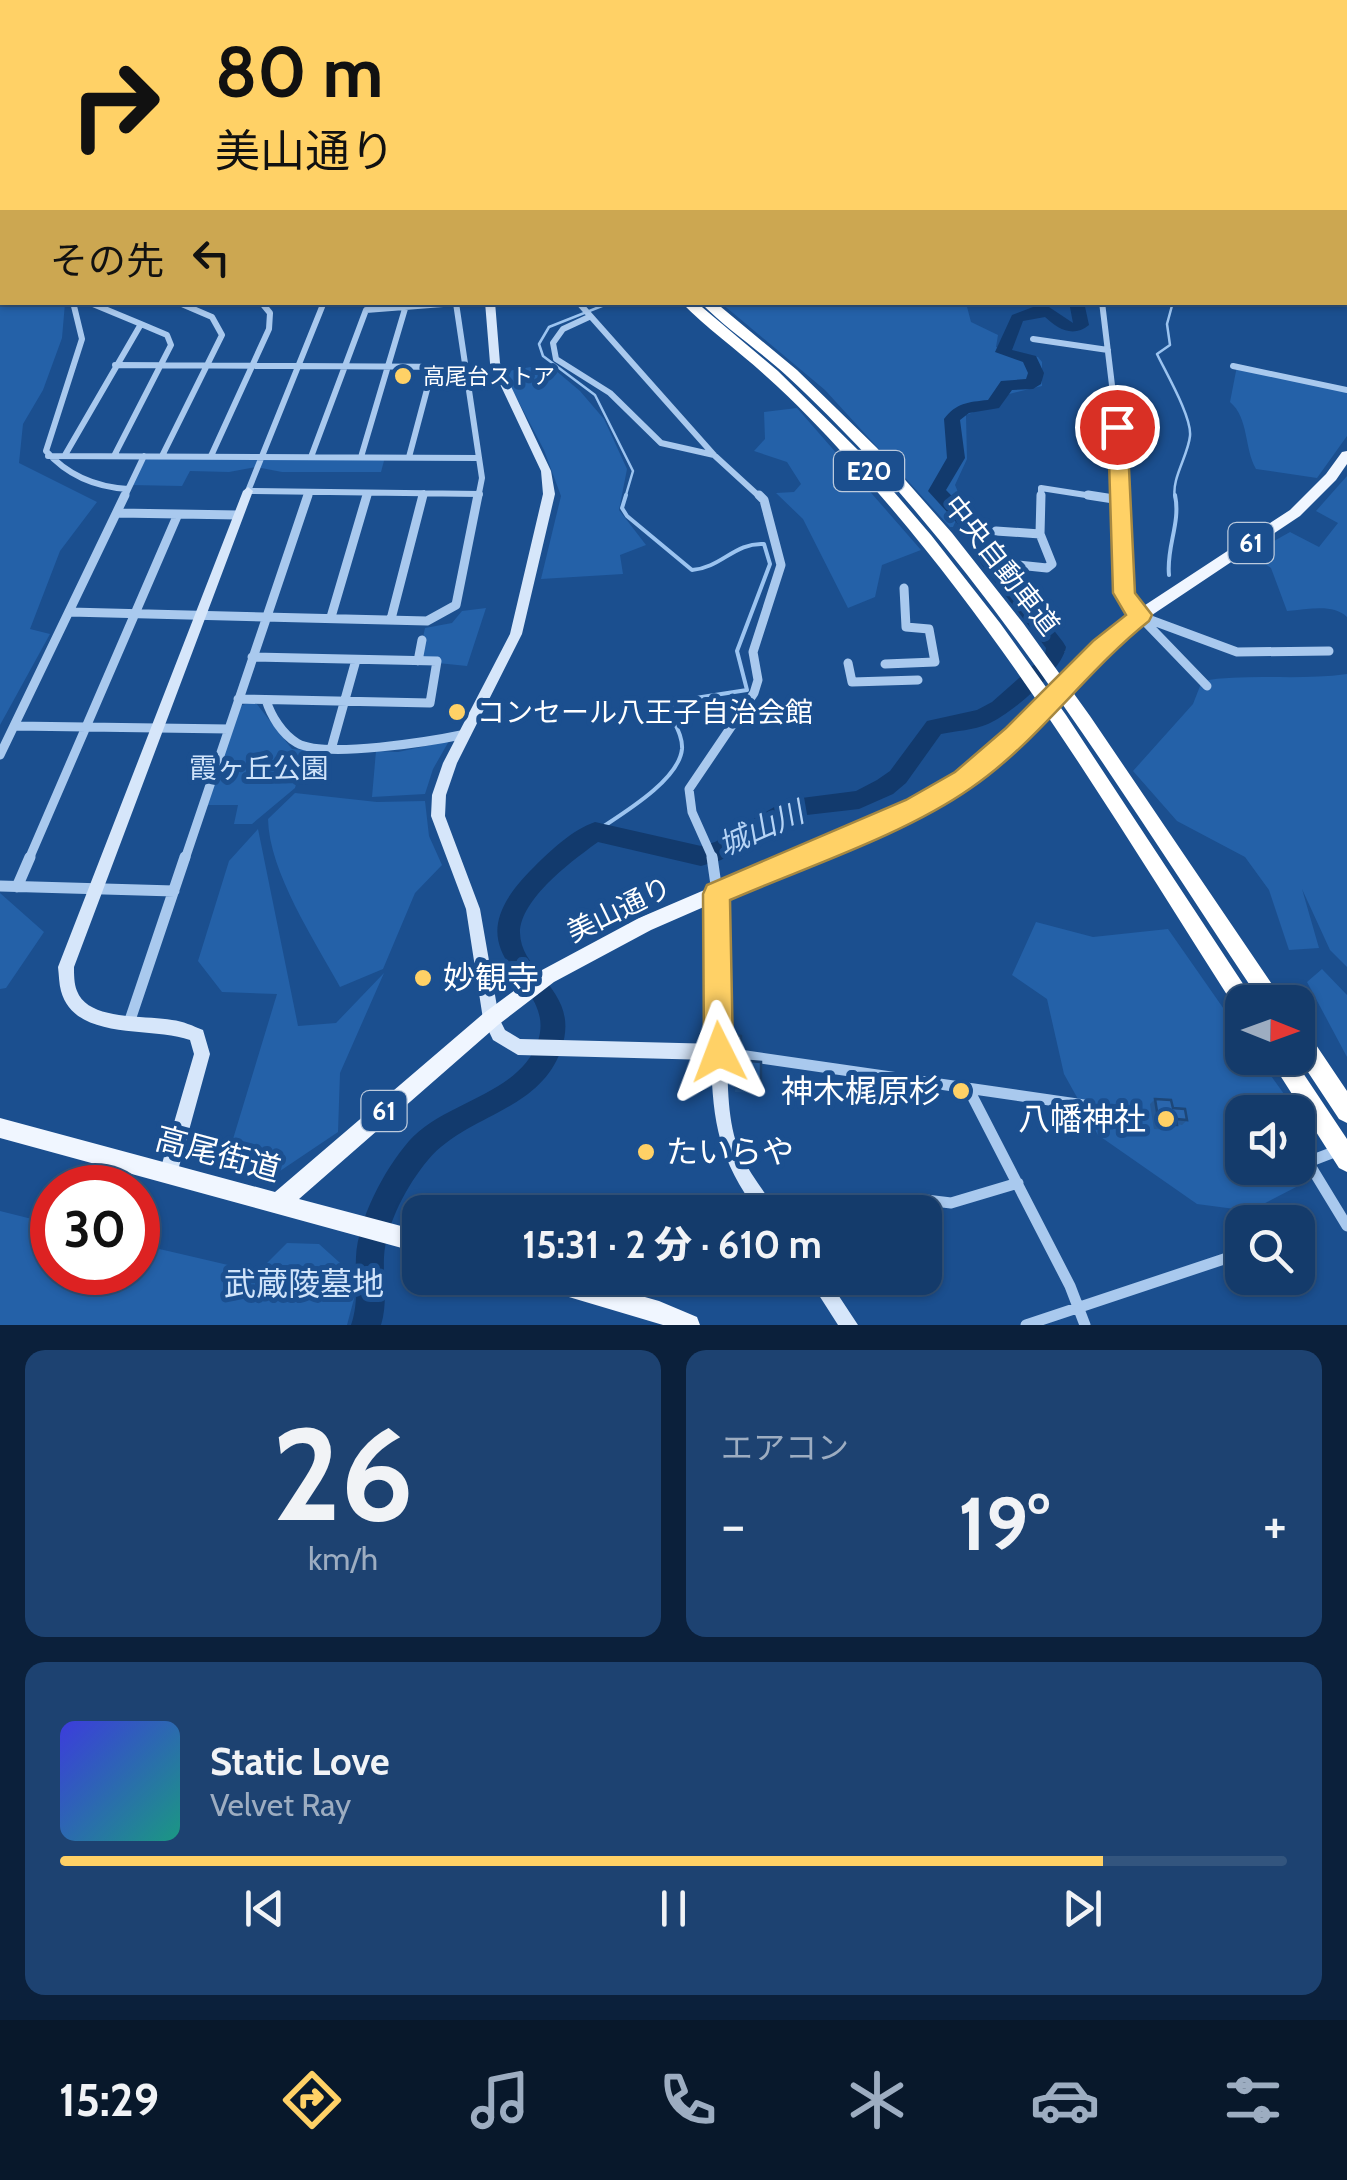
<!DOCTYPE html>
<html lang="ja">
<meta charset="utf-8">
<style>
:root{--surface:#143b6b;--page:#1d4271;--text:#f1f3f6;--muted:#9dadc1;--line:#33557e;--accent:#ffd166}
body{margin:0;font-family:Cabin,"Noto Sans JP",sans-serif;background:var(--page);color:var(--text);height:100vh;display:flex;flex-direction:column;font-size:38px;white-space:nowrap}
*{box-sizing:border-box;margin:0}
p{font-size:32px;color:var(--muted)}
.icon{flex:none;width:55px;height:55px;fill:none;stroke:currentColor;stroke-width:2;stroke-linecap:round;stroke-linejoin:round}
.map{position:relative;height:1325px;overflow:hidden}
.sheet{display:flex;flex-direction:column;gap:25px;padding:25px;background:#0b203b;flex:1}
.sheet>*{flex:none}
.hud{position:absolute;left:0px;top:0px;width:1348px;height:305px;box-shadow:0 2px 8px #0004,0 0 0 2px var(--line);background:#ffd166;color:#111;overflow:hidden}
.needle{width:65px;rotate:91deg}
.fabs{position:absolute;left:1225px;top:985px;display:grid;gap:20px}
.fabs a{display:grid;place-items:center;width:90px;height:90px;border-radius:20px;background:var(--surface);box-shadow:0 2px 8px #0004,0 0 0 2px var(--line);font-size:50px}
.speed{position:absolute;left:30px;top:1165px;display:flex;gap:20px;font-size:50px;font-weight:700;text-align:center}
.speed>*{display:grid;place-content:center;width:130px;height:130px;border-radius:50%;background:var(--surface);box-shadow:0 2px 8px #0004,0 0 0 2px var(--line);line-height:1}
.speed .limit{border:15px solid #d22;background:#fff;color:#111}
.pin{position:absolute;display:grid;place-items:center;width:85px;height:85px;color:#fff;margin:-42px;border:5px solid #fff;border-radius:50%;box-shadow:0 2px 10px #0007}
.me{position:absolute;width:110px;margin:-55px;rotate:357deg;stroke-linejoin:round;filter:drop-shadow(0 0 8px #0008)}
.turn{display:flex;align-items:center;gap:35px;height:210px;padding:0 50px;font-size:45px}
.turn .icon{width:130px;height:130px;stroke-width:2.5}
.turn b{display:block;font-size:70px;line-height:85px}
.then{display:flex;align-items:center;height:95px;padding:0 50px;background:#0003;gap:20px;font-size:38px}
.big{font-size:75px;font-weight:800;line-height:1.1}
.sheet .widget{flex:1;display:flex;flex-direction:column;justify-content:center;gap:15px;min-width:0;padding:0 35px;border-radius:20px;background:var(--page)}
.sheet .dial{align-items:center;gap:0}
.dial b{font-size:130px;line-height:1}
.song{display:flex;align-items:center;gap:30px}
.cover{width:120px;height:120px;border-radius:15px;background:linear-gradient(135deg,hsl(240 70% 55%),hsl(170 70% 35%))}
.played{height:10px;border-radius:5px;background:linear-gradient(90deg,var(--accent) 85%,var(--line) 85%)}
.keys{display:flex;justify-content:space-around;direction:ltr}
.heat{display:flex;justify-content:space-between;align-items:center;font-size:55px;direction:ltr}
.sheet .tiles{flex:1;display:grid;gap:25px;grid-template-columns:1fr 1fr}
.widget:last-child{grid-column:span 2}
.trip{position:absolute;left:402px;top:1195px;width:540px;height:100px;border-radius:20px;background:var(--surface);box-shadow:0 2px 8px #0004,0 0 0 2px var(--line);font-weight:800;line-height:100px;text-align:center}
.tabs{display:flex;height:160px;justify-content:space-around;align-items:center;background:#08182b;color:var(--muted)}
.tabs .icon{width:70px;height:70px}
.tabs .selected{color:var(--accent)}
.tabs b{font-size:45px;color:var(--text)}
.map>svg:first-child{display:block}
.green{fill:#2461a8}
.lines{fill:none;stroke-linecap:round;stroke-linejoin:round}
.stream-far1{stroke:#9cc4f0;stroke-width:2.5}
.stream{stroke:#9cc4f0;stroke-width:4}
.river{fill:#123a6d;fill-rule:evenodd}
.street-far3{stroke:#a9c9ee;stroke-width:5}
.street-far2{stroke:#a9c9ee;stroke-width:6}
.street-far1{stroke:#a9c9ee;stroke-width:9}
.street{stroke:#a9c9ee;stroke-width:11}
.secondary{fill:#d6e6fa;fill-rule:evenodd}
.primary{fill:#f0f6ff;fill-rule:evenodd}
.highway{fill:#fff;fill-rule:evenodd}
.wall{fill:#245895}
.building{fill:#2a66ad;stroke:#1d4779;stroke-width:2.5}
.route{fill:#ffd166;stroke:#a68842;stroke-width:2.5}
.poi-dot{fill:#ffd166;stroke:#1b4f8f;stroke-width:4}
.labels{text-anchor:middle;stroke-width:10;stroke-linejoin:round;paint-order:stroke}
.far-poi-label{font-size:22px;fill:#fff;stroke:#1b4f8f;text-anchor:start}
.shield{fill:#1b4f8f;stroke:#bbcadd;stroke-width:2.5}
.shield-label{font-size:25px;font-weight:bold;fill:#fff}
.street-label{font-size:28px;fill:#fff;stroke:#1b4f8f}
.poi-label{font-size:28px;fill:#fff;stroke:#1b4f8f;text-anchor:start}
.park-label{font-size:28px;fill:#cfe3fa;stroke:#1b4f8f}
.water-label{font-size:30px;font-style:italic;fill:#b5d3f5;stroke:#1b4f8f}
.near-poi-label{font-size:32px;fill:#fff;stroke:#1b4f8f;text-anchor:start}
.near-street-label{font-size:32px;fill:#fff;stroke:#1b4f8f}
.near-park-label{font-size:32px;fill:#cfe3fa;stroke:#1b4f8f}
</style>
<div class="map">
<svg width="1347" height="1325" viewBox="0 0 1347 1325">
<rect width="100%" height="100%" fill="#1b4f8f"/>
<path class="green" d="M0 0H861L866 2H2L0 79Z
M984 0H1347V238L1345 2Z
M0 180 2 302 65 303 62 338 43 390 23 424 19 463 97 502 60 551 30 629 50 634 0 725Z
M721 303H966L971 322 998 335 996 347 1038 357 1042 362V386L1009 394 1002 401 966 415 967 459 955 485 963 504 953 527H950L825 390Z
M548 364 580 391 604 419 627 469 619 510 646 545 620 555 623 574 541 579 561 496 544 450 503 372Z
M1237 366 1347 390V436L1317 478 1256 469C1244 448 1249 418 1230 402Z
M797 408 921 550 882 565 875 597 848 608 803 519 776 493 794 492 801 484 787 462 754 451 765 439 764 412Z
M144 456 385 457 381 472H282L256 467 229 472 190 471 182 486 130 485Z
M1347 476V617C1332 603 1308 610 1287 611L1271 568 1251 554 1290 532 1319 547 1338 523 1316 511Z
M486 608 467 666 418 661 425 628 452 623 462 611Z
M1347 674V967L1330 950 1302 889 1319 948 1289 950 1269 890 1245 857 1177 821 1133 771 1193 704 1202 681C1250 673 1298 681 1347 674Z
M248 703H256L292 749 305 750 295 788 252 824H234L238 805H207L240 706Z
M449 741 433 769 425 794 372 797 376 751 398 752Z
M295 793 377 802 425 801 429 836 442 865 415 893 383 969 340 987C315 941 269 872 268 819Z
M258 829 298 1026 336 1023 384 973 340 1073 338 1132 277 1173 233 1139 277 994 222 992 198 961 229 861Z
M0 893 44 932 6 988 0 989Z
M1036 922 1093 937 1168 929 1242 1035V1058H1258L1297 1112H1242V1168H1295L1302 1184 1250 1211 1197 1204 1098 1135 1064 1074 1047 999 1012 975Z
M1322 969 1347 995V1057L1307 982Z
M0 1211 52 1224V1272H138V1244L258 1272 287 1243 319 1244 359 1280 347 1325H0Z"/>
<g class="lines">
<path class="stream-far1" d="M612 302 549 327 539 344 543 356 595 395 633 471 625 498
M1173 302 1167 324 1170 345 1157 354C1166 373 1192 417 1190 436 1188 456 1171 479 1175 498"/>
<path class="stream" d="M1169 575C1166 547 1181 523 1175 495
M1055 651 1063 650
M595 832C620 815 679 781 682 749 683 735 673 722 669 710L689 699 747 690 737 651 770 564 764 544C735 542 721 568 692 570L627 516 622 508 626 495"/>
<path class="river" d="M844 0H857L858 2H846Z
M1069 302H1084L1089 325C1073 338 1058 329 1045 317L1023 321 1012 350 1036 356 1044 373 1041 384 1033 389 1012 390 999 408 969 413 960 420 965 458 946 490 980 525 996 556 1063 642 1066 647C1062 671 1011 714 988 724 974 730 956 731 941 734L906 783 893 794 859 809 798 816 721 860 701 866 598 842C573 860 520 899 520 933 521 975 582 990 561 1050 539 1112 467 1114 428 1160 407 1185 386 1224 384 1257 383 1280 388 1302 381 1325H351C359 1302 355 1281 356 1257 358 1219 384 1170 409 1141 444 1101 520 1095 538 1041 559 976 440 959 534 867 551 850 572 830 595 822L701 846 715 842 786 800 856 791 877 780 890 771 927 721 977 710 992 702 1045 655 1046 648 982 565 967 534 928 491 947 458 944 419C956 403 968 402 988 400L1001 381 1026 379 1028 373 1023 362 995 352 1012 315 1033 307H1049L1073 323Z"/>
<path class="street-far3" d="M866 0 871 2"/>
<path class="street-far2" d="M73 302 82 339 46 451C68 476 95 487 128 489
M324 302 248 491 480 494
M578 302 714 455 761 498
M1102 302 1117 427 1121 498
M589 317 563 329 553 343 556 359 610 393 661 443 714 455
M1033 339 1108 350
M115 365 464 367
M1233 366 1347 390
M65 455 141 324 88 302
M48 456 479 458
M114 456 171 345 167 335 141 324
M162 456 222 335 212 317 177 302
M211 456 269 329 270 313 261 302
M311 457 366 310 456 303 482 478 478 498
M361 457 407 302
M409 457 433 367
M124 498 144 456
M307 498 309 492
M367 498 368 493
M423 498 424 493
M1041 498V488L1105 498"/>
<path class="street-far1" d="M1088 495 1120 500
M1121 495 1126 602 1207 686
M119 513 238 515
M996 531 1040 534
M1018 565 1047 568 1052 564 1040 534 1041 495
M70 612 427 621 456 605 478 495
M331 617 367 495
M391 619 423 495
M1148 619 1237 652 1329 651
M418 661 422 640
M848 663 852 682 918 680
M885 664 935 662 929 629 906 627 904 588
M238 699 430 703 437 661 252 657
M266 700C271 716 282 734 297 743 325 759 433 741 466 734
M15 726 229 729
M332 746 356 660
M0 755 125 495
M29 859 178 514
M185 859 308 495
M713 859 692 812 689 789 754 693 758 680 753 652 781 565 764 500 759 495"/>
<path class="street" d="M712 857 718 899 719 1052 1084 1105
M0 886 174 891
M17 887 30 857
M129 1023 185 857
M968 1088 1070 1286 1085 1325
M1347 1147 1308 1162 1347 1226
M894 1212 926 1200 951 1203 1018 1183
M1026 1325 1242 1253"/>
<path class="secondary" d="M0 168H2V173H0Z
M485 302H495L500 363 551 471 555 494 522 634 457 763 446 795 445 816 480 909 499 1018 505 1030 520 1039 719 1044 725 1046 727 1052C728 1085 727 1122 740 1153 749 1172 762 1189 774 1206L776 1212H758C719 1160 713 1124 711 1060L518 1055 493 1040 483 1019 466 909 431 816 432 795 443 763 510 634 543 494 541 471 490 363Z
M248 487 253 491 74 967C74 974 74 984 77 991 88 1021 145 1015 172 1020 183 1021 193 1026 203 1030L210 1054 177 1174 174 1180 168 1183 162 1180 159 1174 194 1054 190 1040C152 1026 75 1042 61 991 59 984 59 975 58 967L243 491Z
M808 1278H827L858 1325H838Z"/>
<path class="primary" d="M1347 451V464L1336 480 1300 516 1146 619 1106 651 1021 740 970 785 920 813 651 930 554 982 498 1025 299 1199 420 1231V1253L0 1138V1118L275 1192 484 1013 542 970 639 918 908 803 958 775 1009 730 1096 643 1136 611 1290 510 1326 474 1342 452Z
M531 1278H578L659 1301 697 1317 700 1325H663L542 1289 534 1286Z"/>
<path class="highway" d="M0 90H2V96H0Z
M681 302H696L778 371 858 450 931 535 1000 623 1066 715 1255 1002H1242V1012L1236 1009C1115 820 1000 624 847 458 822 430 795 402 767 377 739 351 707 329 681 302Z
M700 302H715L797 370 877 448 952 533 1023 623 1090 716 1284 1002H1261C1137 816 1019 622 867 456 842 429 814 401 787 376 759 350 726 329 700 302Z
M1298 1027 1306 1030 1347 1091V1123L1339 1119 1298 1057Z
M1269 1058H1293L1347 1139V1172L1339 1168Z"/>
</g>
<path class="wall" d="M737 1060 761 1084 760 1089 756 1093 735 1092Z
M1155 1099 1187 1120 1182 1125 1176 1124 1171 1130 1154 1129 1150 1104Z"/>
<path class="building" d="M729 1034 741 1036V1043L729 1041Z
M737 1060 761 1062V1084L757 1088 736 1087Z
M1155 1099 1171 1100 1173 1108 1185 1109 1187 1120 1176 1119 1177 1125 1159 1124Z
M517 1197V1212H484V1201Z
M838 1199 843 1212H805Z"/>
<path class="route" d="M1117 421 1127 427 1135 593 1152 615 1149 621C1086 671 1038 742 971 788 904 835 806 867 730 900L733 1052 729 1062 719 1066 708 1062 704 1052 703 894 707 885 906 800 955 772 1006 728 1093 641 1126 615 1113 593 1108 427Z"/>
<g class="poi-dot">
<circle cx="403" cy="376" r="10"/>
<circle cx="457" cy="712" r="10"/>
<circle cx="423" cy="978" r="10"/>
<circle cx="961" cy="1091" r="10"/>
<circle cx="1166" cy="1119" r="10"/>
<circle cx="646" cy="1152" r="10"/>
</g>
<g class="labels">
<g class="far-poi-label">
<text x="423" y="384">高尾台ストア</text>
</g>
<g class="shield">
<rect x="834" y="451" width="70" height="40" rx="8"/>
<rect x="1228.5" y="523" width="45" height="40" rx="8"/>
<rect x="361.5" y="1091" width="45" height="40" rx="8"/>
</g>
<g class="shield-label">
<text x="869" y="480">E20</text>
<text x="1251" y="552">61</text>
<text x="384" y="1120">61</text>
</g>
<g class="street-label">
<text transform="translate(1002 565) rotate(52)" y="10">中央自動車道</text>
<text transform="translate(619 909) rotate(-26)" y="10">美山通り</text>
</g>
<g class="poi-label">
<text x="477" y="722">コンセール八王子自治会館</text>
</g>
<g class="park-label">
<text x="259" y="778">霞ヶ丘公園</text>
</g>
<g class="water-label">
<text transform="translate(761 829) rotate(-24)" y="10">城山川</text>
</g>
<g class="near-poi-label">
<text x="443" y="989">妙観寺</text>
<text x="941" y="1102" text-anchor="end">神木梶原杉</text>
<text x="1146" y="1130" text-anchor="end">八幡神社</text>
<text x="666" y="1163">たいらや</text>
</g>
<g class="near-street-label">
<text transform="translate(218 1154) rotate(15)" y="11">高尾街道</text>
</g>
<g class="near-park-label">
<text x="304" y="1295">武蔵陵墓地</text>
</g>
</g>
</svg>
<div class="fabs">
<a><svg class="needle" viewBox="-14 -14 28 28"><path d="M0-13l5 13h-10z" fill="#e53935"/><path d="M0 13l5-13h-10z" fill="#9dadc1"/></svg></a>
<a><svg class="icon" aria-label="sound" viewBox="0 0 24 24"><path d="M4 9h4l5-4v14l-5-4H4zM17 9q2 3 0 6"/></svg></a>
<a><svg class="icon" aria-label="search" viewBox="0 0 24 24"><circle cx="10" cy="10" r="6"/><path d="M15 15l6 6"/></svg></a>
</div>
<div class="speed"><div class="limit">30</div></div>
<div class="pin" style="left:1117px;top:427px;background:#d93025"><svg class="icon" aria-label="arrive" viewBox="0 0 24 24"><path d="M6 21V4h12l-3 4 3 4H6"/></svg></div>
<svg class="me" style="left:719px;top:1052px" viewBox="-20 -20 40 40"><path d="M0-17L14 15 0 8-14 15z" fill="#ffd166" stroke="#fff" stroke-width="4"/></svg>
<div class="trip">15:31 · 2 分 · 610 m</div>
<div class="hud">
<div class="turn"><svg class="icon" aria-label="right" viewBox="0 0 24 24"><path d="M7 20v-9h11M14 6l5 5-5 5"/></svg><div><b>80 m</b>美山通り</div></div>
<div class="then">その先<svg class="icon" aria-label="left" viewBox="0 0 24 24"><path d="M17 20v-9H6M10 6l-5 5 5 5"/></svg></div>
</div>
</div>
<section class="sheet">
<div class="tiles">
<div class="widget dial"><b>26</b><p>km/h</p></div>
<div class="widget"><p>エアコン</p>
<div class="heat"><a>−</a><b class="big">19°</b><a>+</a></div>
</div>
<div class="widget">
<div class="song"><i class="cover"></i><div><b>Static Love</b><p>Velvet Ray</p></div></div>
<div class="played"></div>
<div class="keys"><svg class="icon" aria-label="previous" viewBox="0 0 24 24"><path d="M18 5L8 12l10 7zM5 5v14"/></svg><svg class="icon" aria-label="pause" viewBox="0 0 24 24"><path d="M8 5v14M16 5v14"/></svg><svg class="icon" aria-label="next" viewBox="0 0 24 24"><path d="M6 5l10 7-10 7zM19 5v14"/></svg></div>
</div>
</div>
</section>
<nav class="tabs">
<b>15:29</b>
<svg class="icon selected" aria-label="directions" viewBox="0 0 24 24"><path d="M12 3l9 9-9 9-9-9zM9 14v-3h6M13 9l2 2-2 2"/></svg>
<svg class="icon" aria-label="music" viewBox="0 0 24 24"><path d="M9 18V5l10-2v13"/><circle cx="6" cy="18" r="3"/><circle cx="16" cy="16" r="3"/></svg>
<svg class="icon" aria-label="phone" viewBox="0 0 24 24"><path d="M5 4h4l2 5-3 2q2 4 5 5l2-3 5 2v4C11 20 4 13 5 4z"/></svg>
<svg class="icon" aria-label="climate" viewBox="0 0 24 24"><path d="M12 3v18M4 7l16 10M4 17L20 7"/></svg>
<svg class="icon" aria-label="car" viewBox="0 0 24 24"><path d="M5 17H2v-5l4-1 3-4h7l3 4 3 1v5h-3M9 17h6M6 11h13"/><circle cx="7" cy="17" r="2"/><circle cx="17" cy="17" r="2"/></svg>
<svg class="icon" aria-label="filters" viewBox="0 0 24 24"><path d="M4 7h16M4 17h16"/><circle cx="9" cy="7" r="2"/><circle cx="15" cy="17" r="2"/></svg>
</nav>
